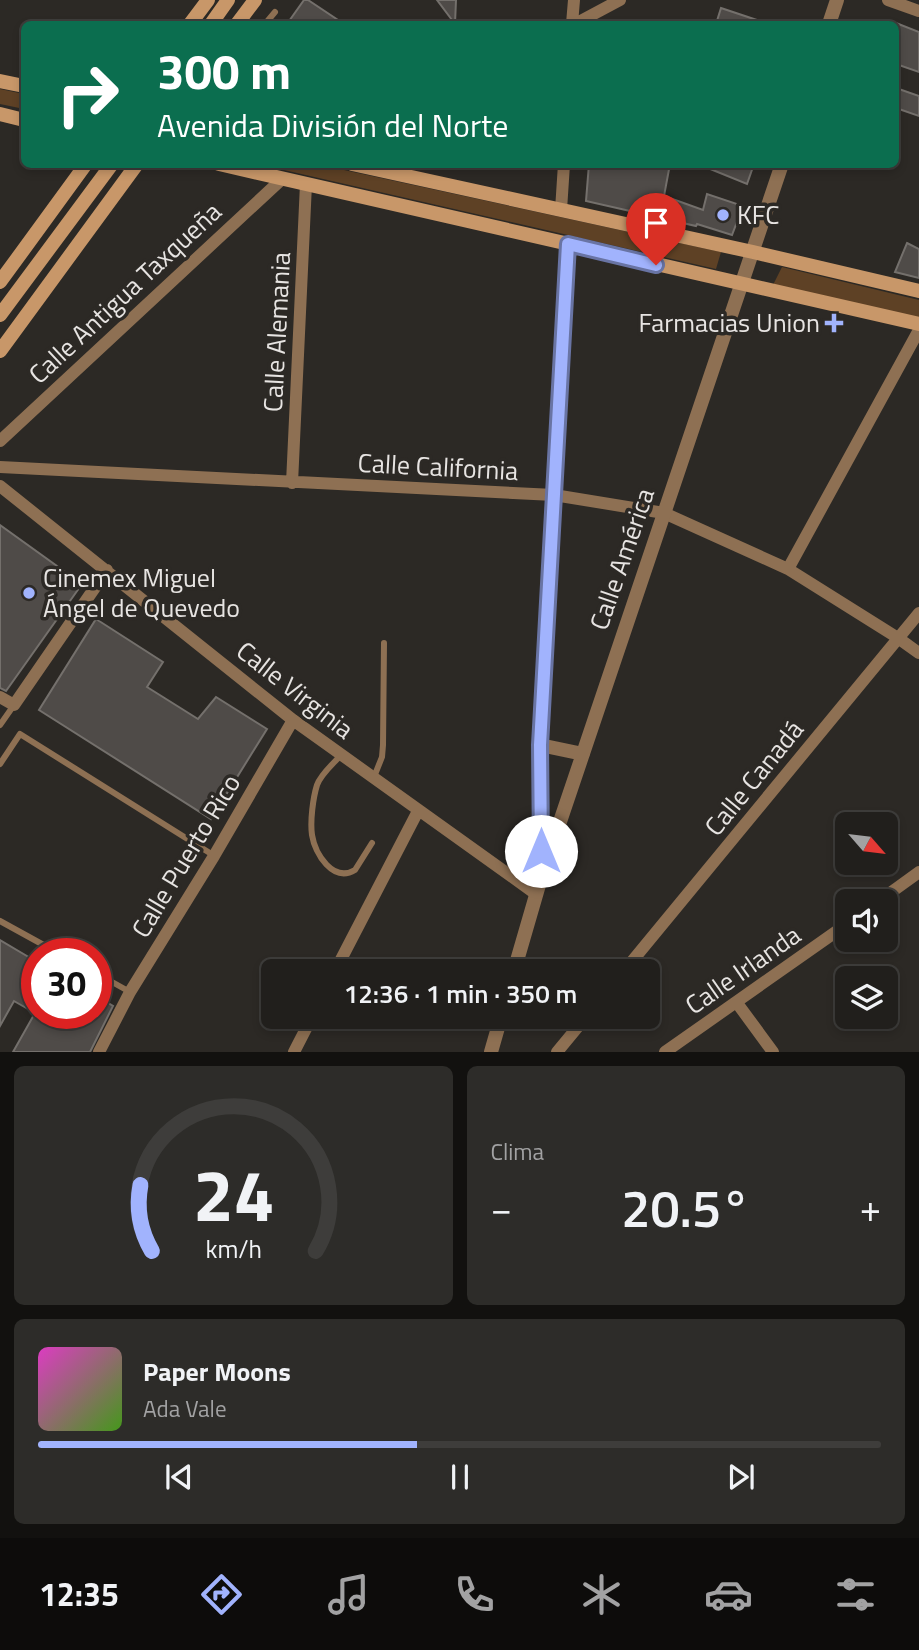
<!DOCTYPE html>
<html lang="es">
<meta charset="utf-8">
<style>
:root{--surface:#211f1c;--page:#2d2c29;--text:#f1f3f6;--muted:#a2a2a3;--line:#3e3d3b;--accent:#a1b3fd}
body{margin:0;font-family:"Titillium Web",sans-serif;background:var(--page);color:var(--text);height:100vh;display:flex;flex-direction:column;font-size:26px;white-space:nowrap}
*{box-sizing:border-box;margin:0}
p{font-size:23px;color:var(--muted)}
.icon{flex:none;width:38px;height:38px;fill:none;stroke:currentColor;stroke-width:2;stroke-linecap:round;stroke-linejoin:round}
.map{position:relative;height:1052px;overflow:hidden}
.panel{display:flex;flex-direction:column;gap:14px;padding:14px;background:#12110f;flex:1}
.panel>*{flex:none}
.top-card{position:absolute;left:21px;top:21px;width:878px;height:147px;border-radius:10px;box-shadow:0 4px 10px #0003,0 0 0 2px var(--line);background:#0b6e4f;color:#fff;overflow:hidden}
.needle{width:46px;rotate:118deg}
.tools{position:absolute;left:835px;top:812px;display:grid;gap:14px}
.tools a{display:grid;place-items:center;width:63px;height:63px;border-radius:10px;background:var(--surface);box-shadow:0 4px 10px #0003,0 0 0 2px var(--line);font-size:35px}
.speed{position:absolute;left:21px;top:938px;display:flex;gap:14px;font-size:35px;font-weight:700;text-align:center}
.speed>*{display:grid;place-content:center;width:91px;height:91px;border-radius:50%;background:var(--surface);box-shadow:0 4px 10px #0003,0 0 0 2px var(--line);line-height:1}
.speed .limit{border:10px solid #d22;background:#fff;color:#111}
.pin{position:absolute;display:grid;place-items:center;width:60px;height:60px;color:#fff;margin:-72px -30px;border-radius:50% 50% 50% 0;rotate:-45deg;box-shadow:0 0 7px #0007}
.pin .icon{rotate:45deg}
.me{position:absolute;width:77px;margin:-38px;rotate:0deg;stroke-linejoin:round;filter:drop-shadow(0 0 5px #0008)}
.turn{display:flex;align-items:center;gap:24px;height:147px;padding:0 21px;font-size:32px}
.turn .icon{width:91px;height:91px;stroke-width:2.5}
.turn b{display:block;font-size:49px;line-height:60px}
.big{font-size:52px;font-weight:600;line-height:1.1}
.panel .widget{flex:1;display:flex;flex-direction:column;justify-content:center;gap:10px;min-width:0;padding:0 24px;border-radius:10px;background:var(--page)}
.panel .dial{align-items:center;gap:0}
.dial svg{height:182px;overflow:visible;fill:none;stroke:var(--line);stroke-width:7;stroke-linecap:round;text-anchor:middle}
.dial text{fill:var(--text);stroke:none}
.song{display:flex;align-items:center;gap:21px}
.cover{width:84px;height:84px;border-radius:10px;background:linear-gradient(135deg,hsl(310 70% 55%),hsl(100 70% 35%))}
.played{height:7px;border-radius:4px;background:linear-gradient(90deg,var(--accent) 45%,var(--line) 45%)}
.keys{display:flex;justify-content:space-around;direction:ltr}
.heat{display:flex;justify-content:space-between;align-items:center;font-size:38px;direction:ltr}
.panel .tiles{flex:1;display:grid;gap:14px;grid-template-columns:1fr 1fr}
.widget:last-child{grid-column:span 2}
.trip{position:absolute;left:261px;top:959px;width:399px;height:70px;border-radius:10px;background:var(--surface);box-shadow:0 4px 10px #0003,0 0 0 2px var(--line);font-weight:600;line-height:70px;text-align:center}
.tabs{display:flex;height:112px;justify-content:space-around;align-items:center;background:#0d0c0b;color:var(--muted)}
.tabs .icon{width:49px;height:49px}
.tabs .active{color:var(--accent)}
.tabs b{font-size:32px;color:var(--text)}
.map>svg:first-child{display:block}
.green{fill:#5e4125}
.building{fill:#4f4b48;stroke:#74706c;stroke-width:2}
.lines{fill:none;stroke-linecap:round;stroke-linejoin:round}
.service{stroke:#8e7053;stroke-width:6}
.minor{stroke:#8e7053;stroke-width:12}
.tertiary{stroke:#8e7053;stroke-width:14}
.secondary{stroke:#c89769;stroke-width:14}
.route-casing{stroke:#6974a4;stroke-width:18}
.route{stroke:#a1b3fd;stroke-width:12}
.poi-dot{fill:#a1b3fd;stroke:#2c2925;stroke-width:2.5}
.labels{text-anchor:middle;stroke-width:7;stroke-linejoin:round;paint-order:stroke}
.poi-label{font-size:26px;fill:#e7e4e2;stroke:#2c2925;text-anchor:start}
.street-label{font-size:26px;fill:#e7e4e2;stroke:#2c2925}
</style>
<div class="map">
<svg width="919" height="1052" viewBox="0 0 919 1052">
<rect width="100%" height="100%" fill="#2c2925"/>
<path class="green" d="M0 89 24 94V109L0 104Z
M262 165H321L721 252 716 269Z
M782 267 919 300V318L773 285Z"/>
<path class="building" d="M304 0H308L344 24H287Z
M437 0H456L455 24Z
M721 8 766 23 765 24H716Z
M896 23 919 32V72L896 64Z
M896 88 919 96V116L896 108Z
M589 164H670L664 196 703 210 707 194 743 206 732 235 697 224 696 226 586 201Z
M698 164H754L747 184Z
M907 243 919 249V278L895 272Z
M0 525 82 584 6 691 0 688Z
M96 619 163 662 147 687 198 719 216 697 267 729 211 819 39 710Z
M0 940 37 962V1013H96V996L113 1006 90 1052H13L35 1013 14 1001 0 1026Z"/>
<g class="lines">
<path class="service" d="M265 24 275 12
M0 725 14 705
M341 755C333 764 321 774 317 785 313 798 310 821 312 835 315 854 333 883 355 870L372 843
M0 764 20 734 213 855
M374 777 382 757 383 745 384 643
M0 921 60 954
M96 973 130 992"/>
<path class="minor" d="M888 0 919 11
M572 24 574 0
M575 24 620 0
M561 210 564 164
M0 441 282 179
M0 467 554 495 664 513 788 569 898 638 919 653
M292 483 306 184
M0 486 293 720 536 894
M788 569 919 330
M0 697 14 705 107 570
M541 873 540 745 567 244
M879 901 919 872
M335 971 418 811
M624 971 919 613
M737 1003 773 1052
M99 1052 130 992 214 856 293 720
M294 1052 312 1017
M557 1052 586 1017
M665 1052 847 924"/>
<path class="tertiary" d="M829 24 837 0
M540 745 583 754
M514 971 541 878 782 164
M491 1052 501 1017"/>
<path class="secondary" d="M190 24 208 0
M211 24 228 0
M237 24 255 0
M0 81 24 86
M0 114 24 120
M219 164 919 324
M352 164 753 252 919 291
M0 282 86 164
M0 315 112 164
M0 351 137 164"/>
</g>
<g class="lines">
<g class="route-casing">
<path id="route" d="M541 851 540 745 568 244 656 265"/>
</g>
<use href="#route" class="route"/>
</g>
<g class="poi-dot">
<circle cx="723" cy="215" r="7"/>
<path d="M830.5 312.5h7v7h7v7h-7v7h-7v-7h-7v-7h7z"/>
<circle cx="29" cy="593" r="7"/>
</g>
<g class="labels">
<g class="poi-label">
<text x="737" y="224">KFC</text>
<text x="820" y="332" text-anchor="end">Farmacias Union</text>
<text x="43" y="587">Cinemex Miguel<tspan x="43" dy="30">Ángel de Quevedo</tspan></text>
</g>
<g class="street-label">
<text transform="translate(125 293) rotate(-43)" y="9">Calle Antigua Taxqueña</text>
<text transform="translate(277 332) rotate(-87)" y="9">Calle Alemania</text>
<text transform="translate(438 467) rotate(3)" y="9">Calle California</text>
<text transform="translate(622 559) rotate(-71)" y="9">Calle América</text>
<text transform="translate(295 690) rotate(38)" y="9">Calle Virginia</text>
<text transform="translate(754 778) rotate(-51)" y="9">Calle Canadá</text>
<text transform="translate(186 856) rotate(-59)" y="9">Calle Puerto Rico</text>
<text transform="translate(743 970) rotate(-35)" y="9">Calle Irlanda</text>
</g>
</g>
</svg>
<div class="tools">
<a><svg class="needle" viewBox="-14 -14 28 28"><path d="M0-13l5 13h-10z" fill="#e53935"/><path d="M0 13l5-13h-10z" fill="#a2a2a3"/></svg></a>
<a><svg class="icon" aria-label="sound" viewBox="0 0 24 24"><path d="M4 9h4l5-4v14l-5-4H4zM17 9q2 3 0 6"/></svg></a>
<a><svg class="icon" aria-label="layers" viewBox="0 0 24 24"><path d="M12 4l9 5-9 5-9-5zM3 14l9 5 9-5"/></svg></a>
</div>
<div class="speed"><div class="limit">30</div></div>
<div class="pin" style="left:656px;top:265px;background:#d93025"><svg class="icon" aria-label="arrive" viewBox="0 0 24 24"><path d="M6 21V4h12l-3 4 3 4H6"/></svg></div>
<svg class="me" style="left:541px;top:851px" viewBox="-20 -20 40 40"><circle r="19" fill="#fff"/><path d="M0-13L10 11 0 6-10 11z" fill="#a1b3fd"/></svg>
<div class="trip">12:36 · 1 min · 350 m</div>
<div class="top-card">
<div class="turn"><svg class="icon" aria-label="right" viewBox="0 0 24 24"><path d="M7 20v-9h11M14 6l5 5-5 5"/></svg><div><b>300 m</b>Avenida División del Norte</div></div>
</div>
</div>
<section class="panel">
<div class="tiles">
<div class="widget dial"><svg viewBox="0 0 100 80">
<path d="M14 69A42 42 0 1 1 86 69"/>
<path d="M14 69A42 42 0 0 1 9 40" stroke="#a1b3fd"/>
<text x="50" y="56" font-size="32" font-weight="700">24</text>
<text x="50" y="72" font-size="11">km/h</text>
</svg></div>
<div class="widget"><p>Clima</p>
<div class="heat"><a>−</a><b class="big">20.5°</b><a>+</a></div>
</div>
<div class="widget">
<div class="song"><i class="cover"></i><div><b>Paper Moons</b><p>Ada Vale</p></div></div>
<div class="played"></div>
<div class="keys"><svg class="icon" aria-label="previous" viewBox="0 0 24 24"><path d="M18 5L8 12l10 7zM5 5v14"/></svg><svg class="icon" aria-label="pause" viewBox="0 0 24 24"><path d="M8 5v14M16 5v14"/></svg><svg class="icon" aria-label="next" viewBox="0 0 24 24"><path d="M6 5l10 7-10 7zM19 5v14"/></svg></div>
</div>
</div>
</section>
<nav class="tabs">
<b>12:35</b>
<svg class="icon active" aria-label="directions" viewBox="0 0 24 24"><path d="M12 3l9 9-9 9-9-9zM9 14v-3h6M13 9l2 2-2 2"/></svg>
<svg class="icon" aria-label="music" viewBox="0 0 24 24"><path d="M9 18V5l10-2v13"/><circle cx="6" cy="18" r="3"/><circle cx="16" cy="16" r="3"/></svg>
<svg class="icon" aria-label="phone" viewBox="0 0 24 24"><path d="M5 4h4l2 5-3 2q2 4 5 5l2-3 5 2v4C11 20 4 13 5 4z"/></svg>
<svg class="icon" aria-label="climate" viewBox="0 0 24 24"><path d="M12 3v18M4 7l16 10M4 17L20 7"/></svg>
<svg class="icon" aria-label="car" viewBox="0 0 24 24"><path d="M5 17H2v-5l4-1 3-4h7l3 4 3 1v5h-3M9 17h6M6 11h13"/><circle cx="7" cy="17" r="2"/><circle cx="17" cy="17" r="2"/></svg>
<svg class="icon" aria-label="filters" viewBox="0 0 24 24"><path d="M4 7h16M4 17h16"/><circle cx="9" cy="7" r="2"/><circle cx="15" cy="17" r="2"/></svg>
</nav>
